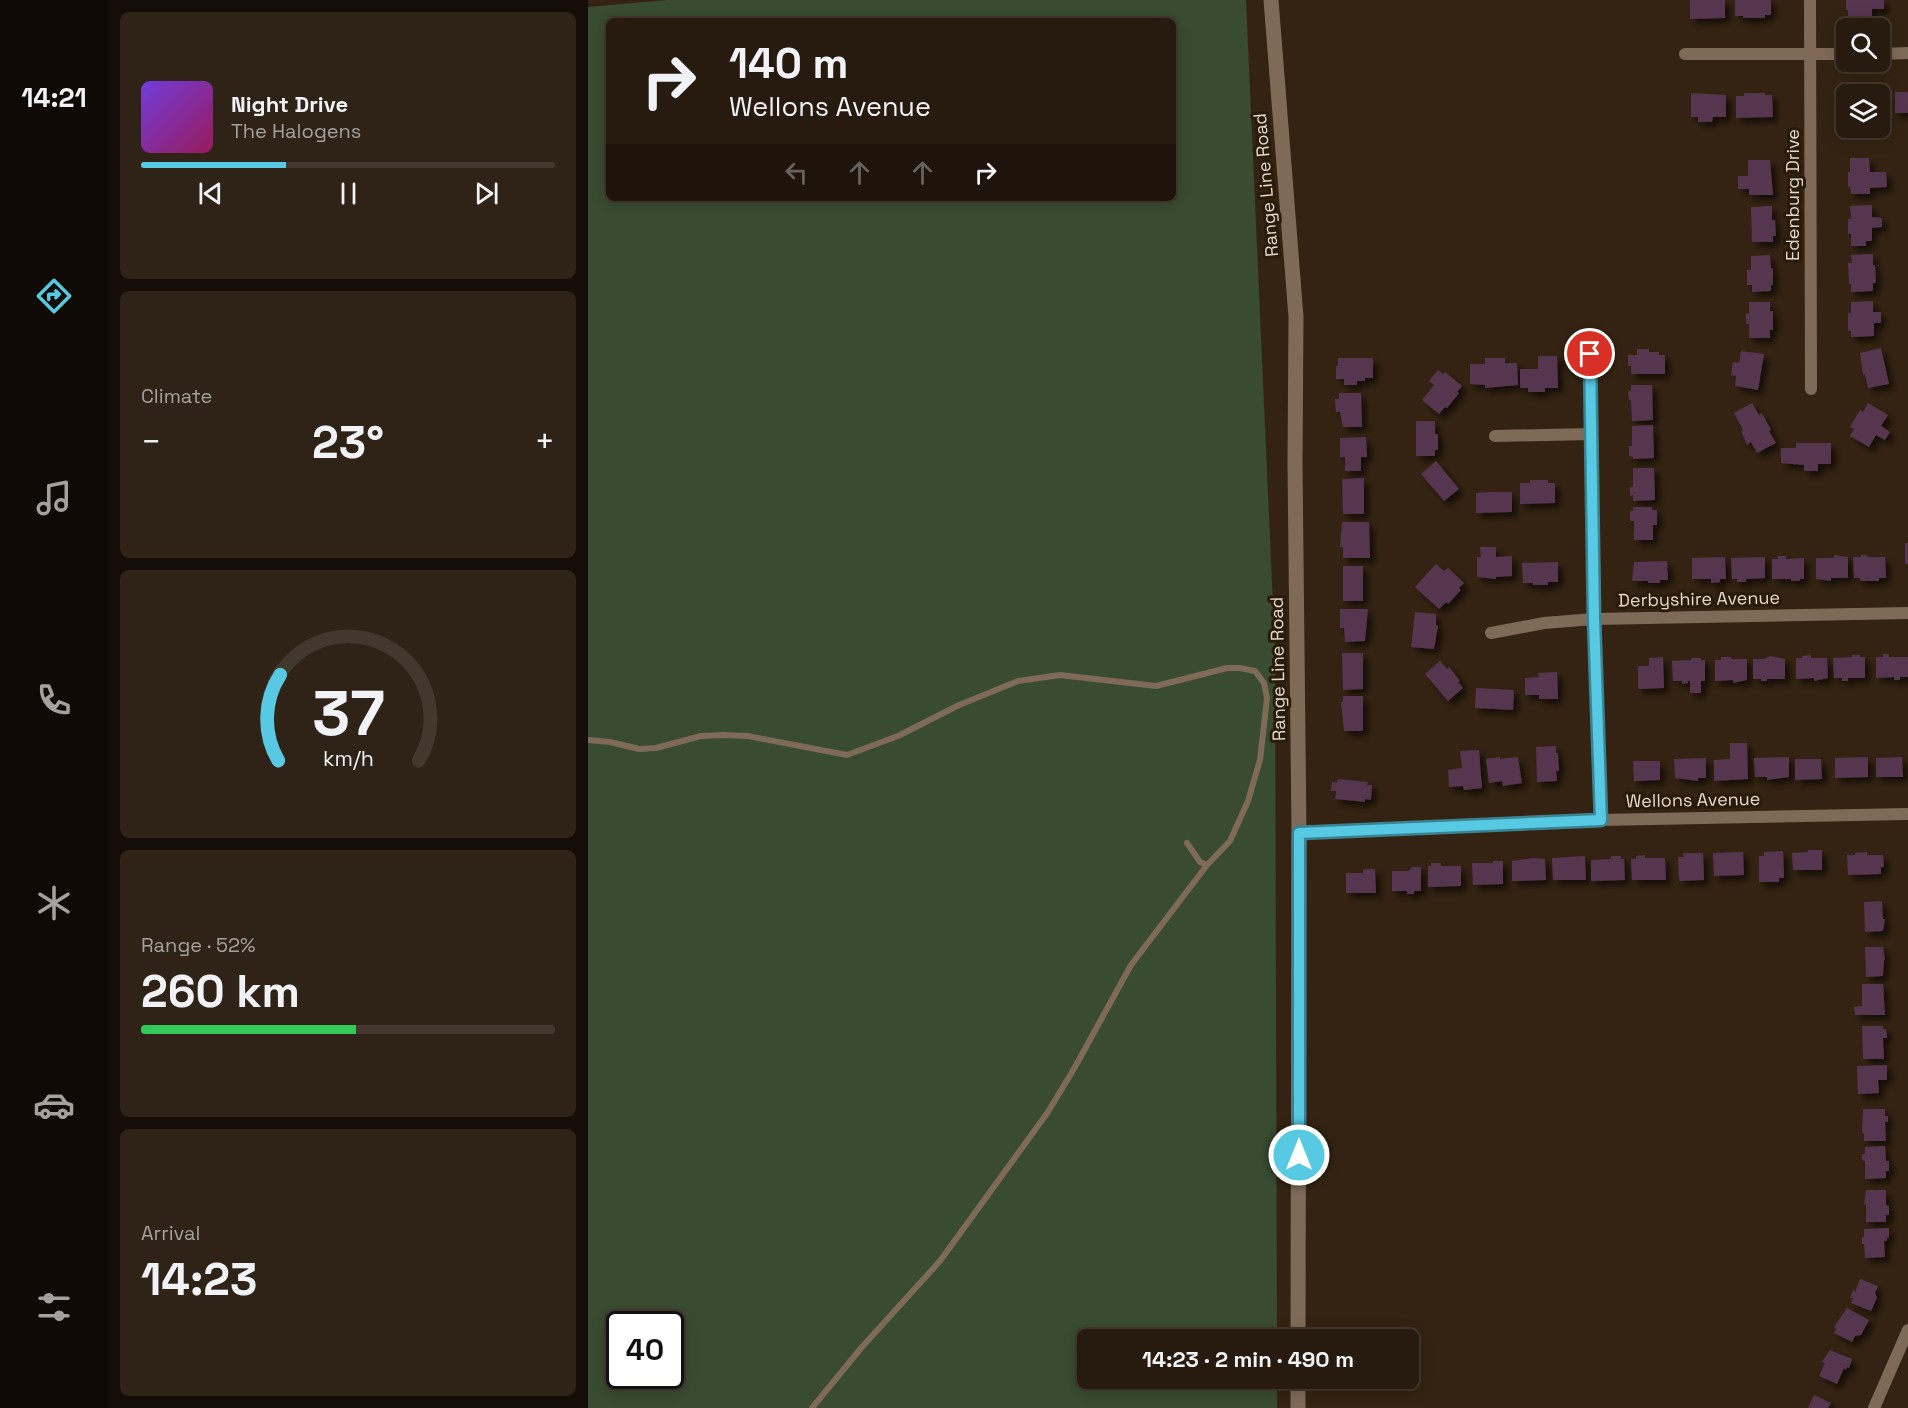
<!DOCTYPE html>
<meta charset="utf-8">
<style>
:root{--surface:#271a0e;--page:#2f2317;--text:#f1f3f6;--muted:#a4a19e;--line:#43382e;--accent:#57c9e2}
body{margin:0;font-family:"Space Grotesk",sans-serif;background:var(--page);color:var(--text);height:100vh;display:flex;flex-direction:column;font-size:22px;white-space:nowrap}
*{box-sizing:border-box;margin:0}
p{font-size:20px;color:var(--muted)}
.icon{flex:none;width:33px;height:33px;fill:none;stroke:currentColor;stroke-width:2;stroke-linecap:round;stroke-linejoin:round}
.map{position:relative;flex:1;overflow:hidden}
.panel{display:flex;flex-direction:column;gap:12px;padding:12px;background:#150e08;width:480px}
.panel>*{flex:none}
.hud{position:absolute;left:18px;top:18px;width:570px;height:183px;border-radius:9px;box-shadow:0 3px 15px #0003,0 0 0 2px var(--line);background:#271a0e;color:var(--text);overflow:hidden}
.buttons{position:absolute;left:1248px;top:18px;display:grid;gap:12px}
.buttons a{display:grid;place-items:center;width:54px;height:54px;border-radius:9px;background:var(--surface);box-shadow:0 3px 15px #0003,0 0 0 2px var(--line);font-size:30px}
.speed{position:absolute;left:18px;top:1311px;display:flex;gap:12px;font-size:30px;font-weight:700;text-align:center}
.speed>*{display:grid;place-content:center;width:78px;height:78px;border-radius:50%;background:var(--surface);box-shadow:0 3px 15px #0003,0 0 0 2px var(--line);line-height:1}
.speed .limit{border:3px solid #111;border-radius:9px;background:#fff;color:#111}
.pin{position:absolute;display:grid;place-items:center;width:51px;height:51px;color:#fff;margin:-26px;border:3px solid #fff;border-radius:50%;box-shadow:0 2px 6px #0007}
.me{position:absolute;width:66px;margin:-33px;rotate:0deg;stroke-linejoin:round;filter:drop-shadow(0 0 4px #0008)}
.turn{display:flex;align-items:center;gap:21px;height:126px;padding:0 24px;font-size:27px}
.turn .icon{width:78px;height:78px;stroke-width:2.5}
.turn b{display:block;font-size:42px;line-height:51px}
.lanes{display:flex;align-items:center;height:57px;padding:0 24px;background:#0003;justify-content:center;gap:30px;direction:ltr}
.lanes .off{opacity:.35}
.big{font-size:45px;font-weight:700;line-height:1.1}
.panel .card{flex:1;display:flex;flex-direction:column;justify-content:center;gap:9px;min-width:0;padding:0 21px;border-radius:9px;background:var(--page)}
.panel .dial{align-items:center;gap:0}
.dial svg{height:156px;overflow:visible;fill:none;stroke:var(--line);stroke-width:7;stroke-linecap:round;text-anchor:middle}
.dial text{fill:var(--text);stroke:none}
.song{display:flex;align-items:center;gap:18px}
.cover{width:72px;height:72px;border-radius:9px;background:linear-gradient(135deg,hsl(260 70% 55%),hsl(330 70% 35%))}
.played{height:6px;border-radius:3px;background:linear-gradient(90deg,var(--accent) 35%,var(--line) 35%)}
.keys{display:flex;justify-content:space-around;direction:ltr}
.heat{display:flex;justify-content:space-between;align-items:center;font-size:33px;direction:ltr}
.charge{height:9px;border-radius:4px;background:linear-gradient(90deg,#34c759 52%,var(--line) 0)}
.trip{position:absolute;left:489px;top:1329px;width:342px;height:60px;border-radius:9px;background:var(--surface);box-shadow:0 3px 15px #0003,0 0 0 2px var(--line);font-weight:700;line-height:60px;text-align:center}
main{display:flex;flex:1;min-height:0}
.tabs{display:flex;flex-direction:column;width:108px;justify-content:space-around;align-items:center;background:#100a06;color:var(--muted)}
.tabs .icon{width:42px;height:42px}
.tabs .on{color:var(--accent)}
.tabs b{font-size:27px;color:var(--text)}
.map>svg:first-child{display:block}
.green{fill:#394b31;fill-rule:evenodd}
.building{fill:#563650;filter:url(#shadow)}
.lines{fill:none;stroke-linecap:round;stroke-linejoin:round}
.lane{stroke:#7e6a57;stroke-width:6}
.street{stroke:#7e6a57;stroke-width:12}
.secondary{stroke:#7e6a57;stroke-width:15}
.route-casing{stroke:#398393;stroke-width:15}
.route{stroke:#57c9e2;stroke-width:10}
.labels{text-anchor:middle;stroke-width:6;stroke-linejoin:round;paint-order:stroke}
.street-label{font-size:18px;fill:#e2d7cc;stroke:#2a1a08}
</style>
<main>
<nav class="tabs">
<b>14:21</b>
<svg class="icon on" aria-label="directions" viewBox="0 0 24 24"><path d="M12 3l9 9-9 9-9-9zM9 14v-3h6M13 9l2 2-2 2"/></svg>
<svg class="icon" aria-label="music" viewBox="0 0 24 24"><path d="M9 18V5l10-2v13"/><circle cx="6" cy="18" r="3"/><circle cx="16" cy="16" r="3"/></svg>
<svg class="icon" aria-label="phone" viewBox="0 0 24 24"><path d="M5 4h4l2 5-3 2q2 4 5 5l2-3 5 2v4C11 20 4 13 5 4z"/></svg>
<svg class="icon" aria-label="climate" viewBox="0 0 24 24"><path d="M12 3v18M4 7l16 10M4 17L20 7"/></svg>
<svg class="icon" aria-label="car" viewBox="0 0 24 24"><path d="M5 17H2v-5l4-1 3-4h7l3 4 3 1v5h-3M9 17h6M6 11h13"/><circle cx="7" cy="17" r="2"/><circle cx="17" cy="17" r="2"/></svg>
<svg class="icon" aria-label="filters" viewBox="0 0 24 24"><path d="M4 7h16M4 17h16"/><circle cx="9" cy="7" r="2"/><circle cx="15" cy="17" r="2"/></svg>
</nav>
<section class="panel">
<div class="card">
<div class="song"><i class="cover"></i><div><b>Night Drive</b><p>The Halogens</p></div></div>
<div class="played"></div>
<div class="keys"><svg class="icon" aria-label="previous" viewBox="0 0 24 24"><path d="M18 5L8 12l10 7zM5 5v14"/></svg><svg class="icon" aria-label="pause" viewBox="0 0 24 24"><path d="M8 5v14M16 5v14"/></svg><svg class="icon" aria-label="next" viewBox="0 0 24 24"><path d="M6 5l10 7-10 7zM19 5v14"/></svg></div>
</div>
<div class="card"><p>Climate</p>
<div class="heat"><a>−</a><b class="big">23°</b><a>+</a></div>
</div>
<div class="card dial"><svg viewBox="0 0 100 80">
<path d="M14 69A42 42 0 1 1 86 69"/>
<path d="M14 69A42 42 0 0 1 15 25" stroke="#57c9e2"/>
<text x="50" y="56" font-size="32" font-weight="700">37</text>
<text x="50" y="72" font-size="11">km/h</text>
</svg></div>
<div class="card"><p>Range · 52%</p><b class="big">260 km</b><div class="charge"></div></div>
<div class="card"><p>Arrival</p><b class="big">14:23</b></div>
</section>
<div class="map">
<svg width="1320" height="1408" viewBox="0 0 1320 1408">
<defs>
<filter id="shadow"><feDropShadow dx="5" dy="5" stdDeviation="3" flood-color="#0009"/></filter>
</defs>
<rect width="100%" height="100%" fill="#342312"/>
<path class="green" d="M79 0H658L687 650 689 1339 500 1340V1378L689 1379V1408H0V7ZM21 21H585V198H21ZM32 1324H82V1376H32Z"/>
<path class="building" d="M1102 0H1137V18L1102 19Z
M1147 0H1183V15H1177V18H1155V16H1147Z
M1258 0H1296V9H1284V17H1260V10H1258Z
M1307 92H1320V113H1307Z
M1103 93 1138 95V117H1125L1124 122H1110V117H1103Z
M1156 93H1177V95H1184L1185 117 1148 118V96H1156Z
M1292 94H1294V116H1292Z
M1262 158H1281L1282 172H1298L1299 187 1282 188V194H1263L1262 186 1260 187V172H1262Z
M1160 160H1182L1185 195H1161V189H1150V176H1160Z
M1284 205V217L1294 218V227L1284 228V241H1278V246H1263V234H1260V219H1263L1262 206Z
M1184 206V220H1187L1188 236H1185V242H1164L1163 207Z
M1285 254V265H1287L1288 283H1285V291L1263 292V284H1261L1260 263H1264L1263 255Z
M1182 255 1183 268 1185 269V285H1183V291L1164 292V285H1159V270H1163V256Z
M1285 301V312H1293V323H1286V336L1263 337V331H1260V313H1263V302Z
M1161 302H1182V311H1185V330H1182V338H1161V324H1158V313L1161 314Z
M1293 348 1301 384 1280 388 1277 374 1275 375 1272 353Z
M1049 349H1061V352H1071V355H1077V374H1043V366H1040V355H1049Z
M1153 351 1176 354 1170 390 1147 386 1148 376 1143 375 1145 362 1151 363Z
M950 356H969L970 388H957V392H940V388H932V369H950Z
M750 358H785V378H777V381H769V385H756V379H748V366H750Z
M897 358H917V363H929L930 385 897 388V385L882 384V364H897Z
M850 370 855 374 857 372 874 386 869 392 871 393 859 408 857 407 851 414 834 400 846 385 841 381Z
M1043 385H1064L1065 420 1044 421 1043 400H1041L1040 391H1043Z
M751 393H773L774 427H755L752 412H748L747 399H751Z
M1164 403 1171 415 1174 413 1183 430 1181 431 1188 443 1169 453 1163 442 1159 445 1153 431 1155 430 1146 413Z
M1280 403 1300 415 1293 426 1302 432 1297 440 1288 435 1281 447 1262 436 1266 429 1262 427 1272 410 1275 412Z
M828 421H847V434H850V450H847V456H828Z
M1065 425 1066 458 1045 459V457L1041 456V446H1044V426Z
M778 437 779 457H773V471H757V457H752V438Z
M1208 443H1243V464H1230V471H1216V465L1193 463V448H1208Z
M848 461 871 489 856 501 833 474Z
M1045 468H1066L1067 500 1045 501V495L1042 496V487H1045Z
M776 478V514H755L754 479Z
M942 480H960V483H967V503L932 504V483H942Z
M902 492H924V512L888 513V493Z
M1045 507H1064V510H1069V525H1065V540H1046V521H1042V511H1045Z
M754 522H781L782 558H755V547H752Z
M1317 543H1320V564H1317Z
M892 547H908V557L924 556V576L908 577V579L889 577V557H893Z
M1246 555 1260 557V578H1243V581L1228 579V558H1246Z
M1273 555H1279V557H1297L1298 578H1291V581H1272V578H1266L1265 557H1273Z
M1190 556H1198V559L1216 558V579H1212V581H1203V579H1184V559H1190Z
M1137 557 1138 579H1132V582L1123 583V579H1104V558Z
M1177 557V578L1158 579V582H1149V579H1144L1143 558Z
M1079 561 1080 580H1072V583H1060V581H1044L1046 562Z
M970 562V582H960V585H945V583H935L934 563Z
M848 564 856 571 860 568 876 583 871 588 873 590 860 604 858 602 851 609 827 587Z
M755 566H775V601H755Z
M752 609H780L777 641 757 642 756 628H752Z
M827 612 848 614V625L850 626 846 649 823 647Z
M754 653H775V689L755 690Z
M1295 654H1301V657H1320V677H1312V680H1306V677L1288 678V657H1295Z
M1223 655V658H1239L1240 678 1226 681V678L1208 679V658H1214V656Z
M1264 655H1272V657H1277V678H1260V681H1254V678H1246L1245 658 1264 657Z
M1182 656 1197 659V679H1179V681H1173V679H1165V659H1176Z
M1075 657 1076 688 1050 689V666H1061V658Z
M1133 657H1143V659H1159V680L1145 683V680L1127 681V660H1133Z
M1103 658H1113V660H1117V681H1113V693H1102V681H1100V683L1094 684V681H1085L1084 661 1103 660Z
M852 661 859 669 861 667 872 681 870 682 875 688 860 701 837 674Z
M969 672 970 699H951V695H937V678L951 677 950 673Z
M888 688 926 690 925 710 887 708Z
M755 696H775V731H756L753 702H755Z
M1142 743H1159L1160 779 1126 781V760L1142 759Z
M968 746V753H970L971 771H968L969 781 949 782 948 747Z
M891 750 894 788 876 790 875 786 861 787 860 770 874 768 872 751Z
M912 757V759L930 757 934 783 915 786 914 781 901 783 898 759Z
M1201 757V777L1179 780V777H1167L1166 758Z
M1280 757V777L1247 778V758Z
M1314 757 1315 777H1288V758Z
M1118 758V778H1110V781L1087 778 1086 759Z
M1207 759H1233L1234 779 1207 780Z
M1045 761H1072V780L1046 781Z
M750 779 780 782 779 785H784L783 800 777 799V802L747 799 748 791H743L744 782 749 783Z
M1220 850H1234V870H1205L1204 853 1220 852Z
M1195 851 1196 878H1191V882H1171V856H1176V852Z
M1155 852 1156 875 1126 876 1125 853Z
M1279 852V855H1295L1296 867H1293V874L1260 875 1259 855H1267V853Z
M1095 853H1115L1116 880 1091 881 1090 857H1096Z
M1057 855V858H1077L1078 880H1044L1043 859H1048V856Z
M997 856 998 880H965L964 858Z
M1023 856H1033V859H1036L1037 880 1003 881V860L1023 859Z
M945 858 957 859 958 880 924 881V861Z
M905 861H915V884L885 885 884 863H905Z
M843 863H853V866H873V886L840 887V866H843Z
M824 867H833V891H826V894H819V891H804V871H821Z
M778 869H787L788 893H758V873H775V870Z
M1294 901 1295 919H1297L1295 931 1277 932 1276 902Z
M1277 947H1295L1297 960H1296L1295 976 1278 977Z
M1274 984H1295L1297 1015H1267L1266 1007 1274 1006Z
M1274 1026H1295V1029H1298L1299 1038H1295L1296 1059H1275Z
M1299 1065V1080H1290L1291 1093 1270 1094 1269 1066Z
M1275 1109H1297V1116H1300V1122H1297L1298 1141H1276V1133H1274Z
M1297 1146 1298 1161H1301V1171H1298V1178L1277 1179V1161L1274 1160V1154H1277V1147Z
M1278 1190H1298V1205L1301 1206V1215H1298V1222H1278V1204L1276 1205Z
M1301 1228V1238H1299V1241H1296L1297 1257 1277 1258 1276 1244H1274V1237H1276V1229Z
M1272 1279 1290 1286 1287 1293 1289 1298 1283 1311 1263 1303 1265 1298H1262L1265 1290 1267 1292Z
M1259 1308 1281 1320 1273 1335 1267 1336 1264 1342 1246 1333 1248 1329 1246 1327Z
M1242 1350 1264 1359 1261 1368 1259 1367 1258 1370 1256 1368 1249 1384 1231 1376 1237 1363 1234 1362Z
M1226 1395 1243 1403 1240 1408H1220Z"/>
<g class="lines">
<path class="lane" d="M0 740 22 742 51 749 68 748 113 736 135 735 160 736 259 755 310 736 371 705 430 681 472 675 568 686 639 668H652L667 671 676 683 679 698 672 760 660 801 642 841 619 865
M224 1408 274 1347 352 1261 460 1112 487 1067 543 965 619 865 612 862 599 843"/>
<path class="street" d="M1222 0 1223 389
M1097 54H1258
M1292 54 1320 53
M1002 354 1006 619 1013 820
M907 436 1002 434
M903 633 956 623 1006 619 1320 613
M711 833 1013 820 1320 814
M1286 1408 1320 1330"/>
<path class="secondary" d="M683 0 708 317 707 464 711 833 710 1340
M710 1408V1378"/>
</g>
<g class="lines">
<g class="route-casing">
<path id="route" d="M711 1155V833L1013 820 1006 619 1002 354"/>
</g>
<use href="#route" class="route"/>
</g>
<g class="labels">
<g class="street-label">
<text transform="translate(678 185) rotate(-95)" y="6">Range Line Road</text>
<text transform="translate(1205 195) rotate(-90)" y="6">Edenburg Drive</text>
<text transform="translate(1111 599) rotate(-1)" y="6">Derbyshire Avenue</text>
<text transform="translate(690 669) rotate(-91)" y="6">Range Line Road</text>
<text transform="translate(1105 800) rotate(-1)" y="6">Wellons Avenue</text>
</g>
</g>
</svg>
<div class="buttons">
<a><svg class="icon" aria-label="search" viewBox="0 0 24 24"><circle cx="10" cy="10" r="6"/><path d="M15 15l6 6"/></svg></a>
<a><svg class="icon" aria-label="layers" viewBox="0 0 24 24"><path d="M12 4l9 5-9 5-9-5zM3 14l9 5 9-5"/></svg></a>
</div>
<div class="speed"><div class="limit">40</div></div>
<div class="pin" style="left:1002px;top:354px;background:#d93025"><svg class="icon" aria-label="arrive" viewBox="0 0 24 24"><path d="M6 21V4h12l-3 4 3 4H6"/></svg></div>
<svg class="me" style="left:711px;top:1155px" viewBox="-20 -20 40 40"><circle r="17" fill="#57c9e2" stroke="#fff" stroke-width="3"/><path d="M0-11L8 9 0 5-8 9z" fill="#fff"/></svg>
<div class="trip">14:23 · 2 min · 490 m</div>
<div class="hud">
<div class="turn"><svg class="icon" aria-label="right" viewBox="0 0 24 24"><path d="M7 20v-9h11M14 6l5 5-5 5"/></svg><div><b>140 m</b>Wellons Avenue</div></div>
<div class="lanes"><svg class="icon off" aria-label="left" viewBox="0 0 24 24"><path d="M17 20v-9H6M10 6l-5 5 5 5"/></svg><svg class="icon off" aria-label="ahead" viewBox="0 0 24 24"><path d="M12 20V5M6 11l6-6 6 6"/></svg><svg class="icon off" aria-label="ahead" viewBox="0 0 24 24"><path d="M12 20V5M6 11l6-6 6 6"/></svg><svg class="icon" aria-label="right" viewBox="0 0 24 24"><path d="M7 20v-9h11M14 6l5 5-5 5"/></svg></div>
</div>
</div>
</main>
